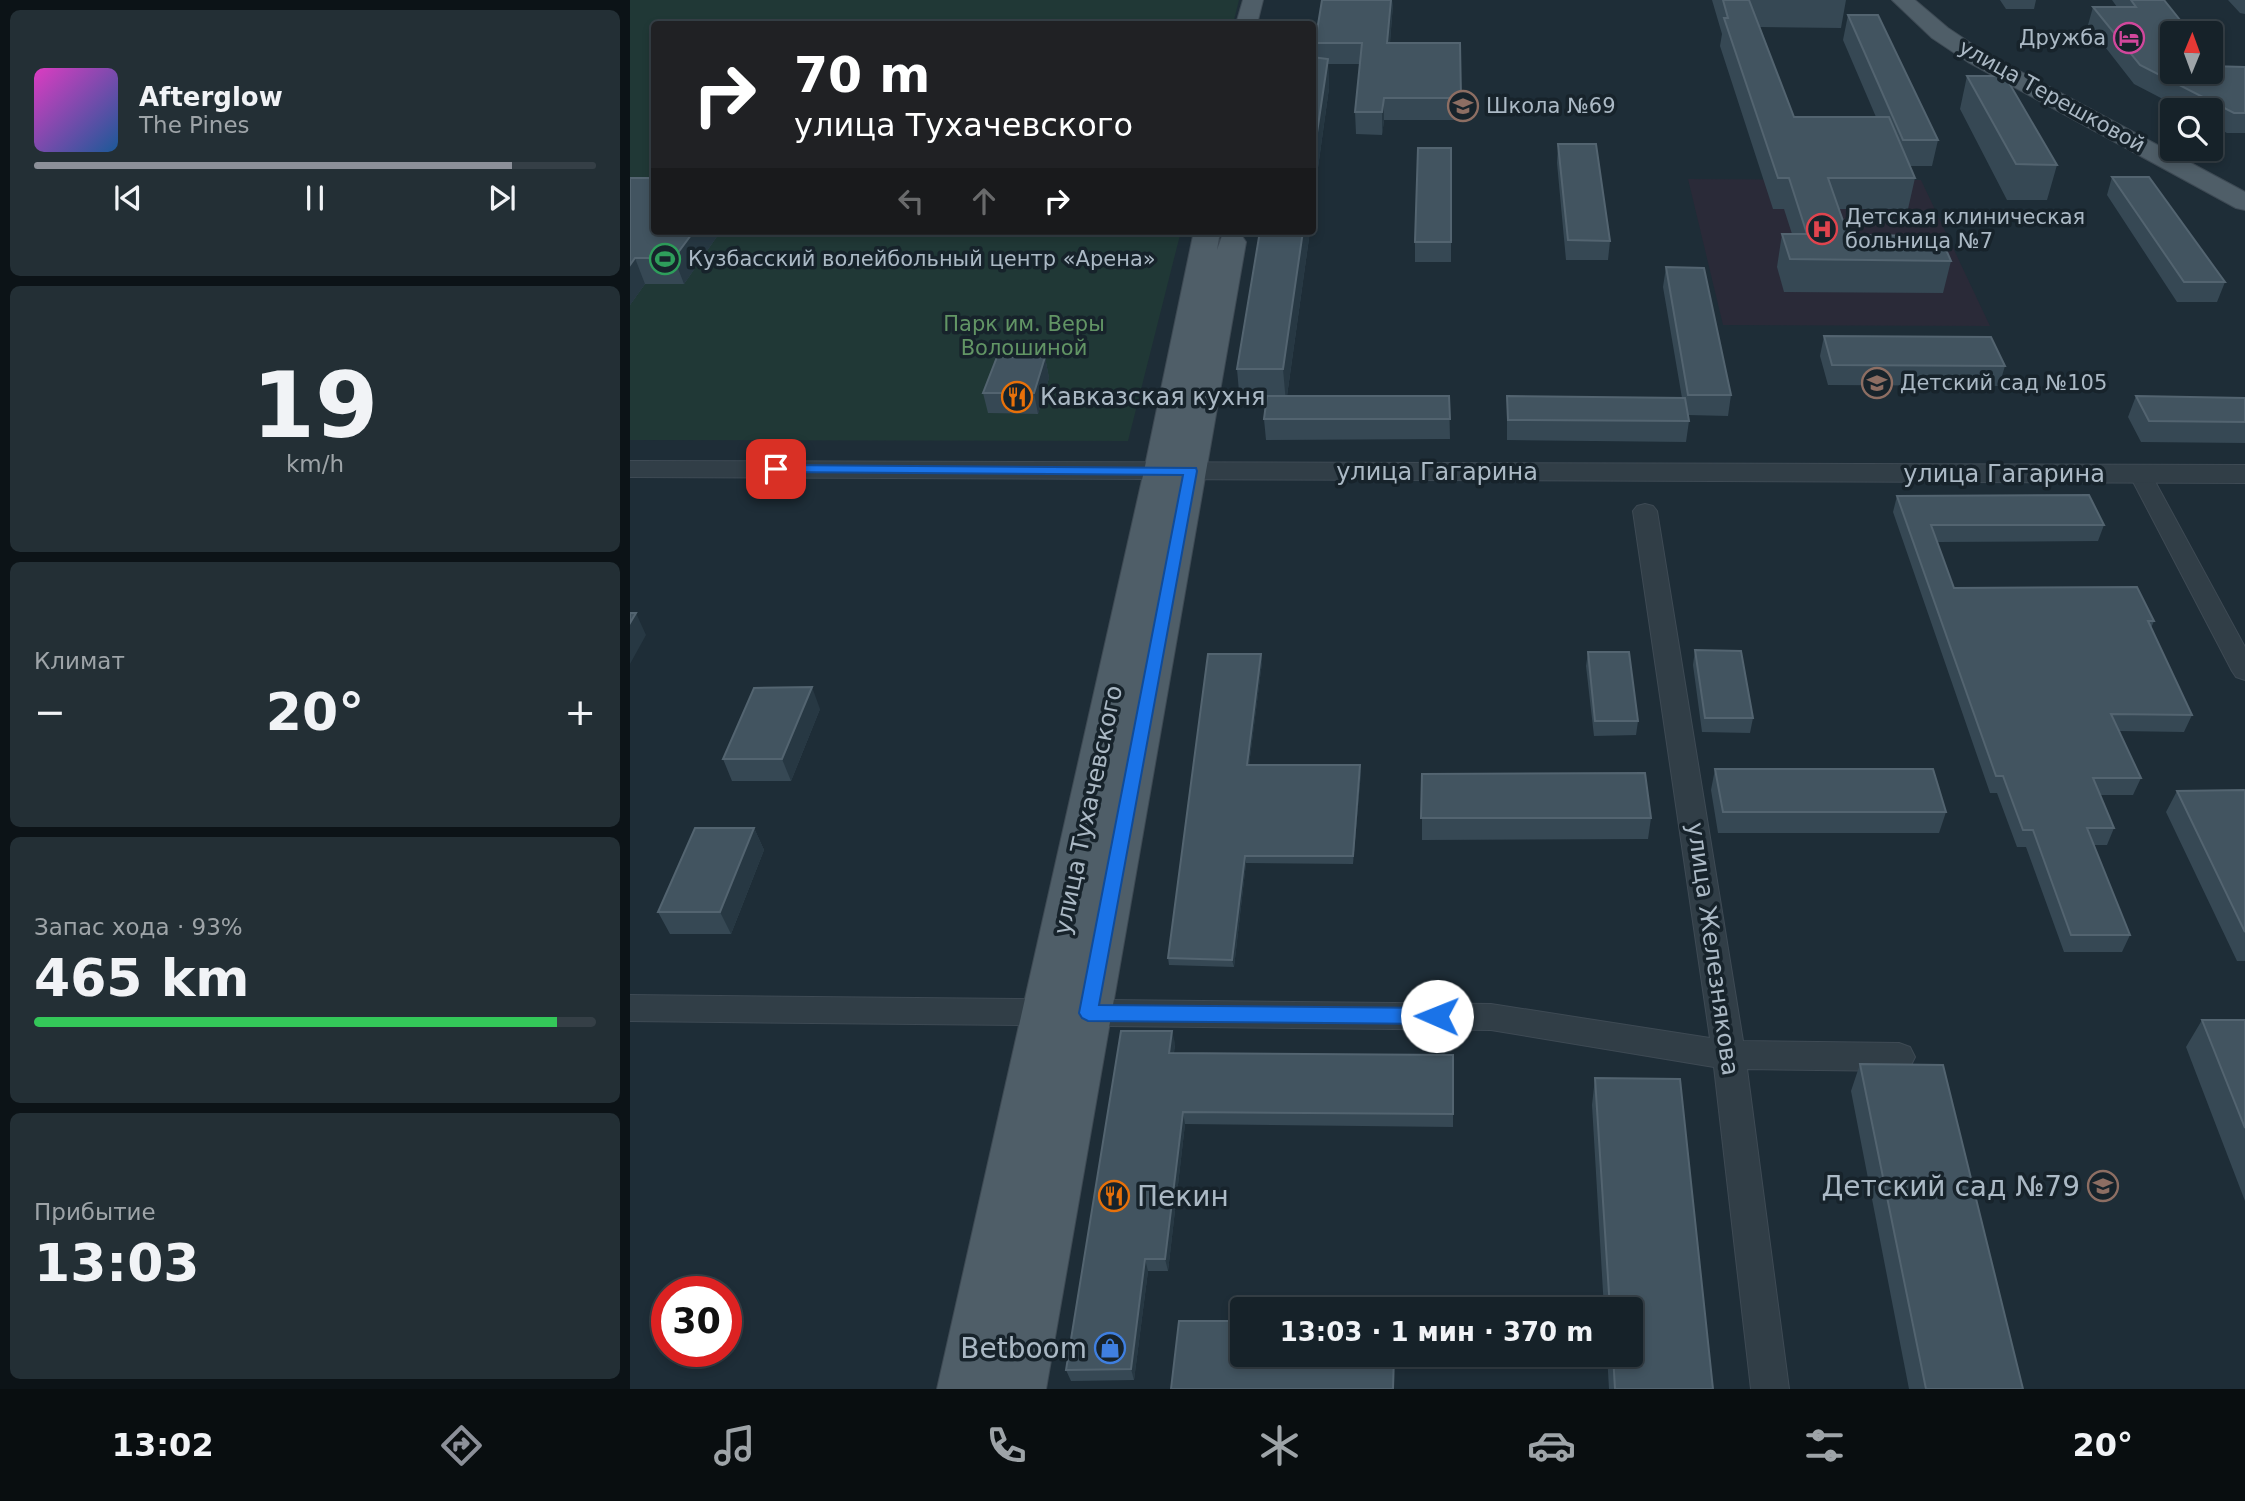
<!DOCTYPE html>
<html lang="ru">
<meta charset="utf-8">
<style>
:root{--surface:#162229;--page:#232f35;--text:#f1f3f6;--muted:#9ea4a8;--line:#353f46;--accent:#8c9099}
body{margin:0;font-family:"DejaVu Sans",sans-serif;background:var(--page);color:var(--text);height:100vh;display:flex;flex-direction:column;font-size:26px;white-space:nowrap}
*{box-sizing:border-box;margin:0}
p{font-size:23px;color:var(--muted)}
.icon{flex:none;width:38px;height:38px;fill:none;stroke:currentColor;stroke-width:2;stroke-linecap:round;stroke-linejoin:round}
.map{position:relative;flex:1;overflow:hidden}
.panel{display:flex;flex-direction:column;gap:10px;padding:10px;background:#0c1317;width:630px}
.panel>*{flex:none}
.top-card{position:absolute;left:21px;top:21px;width:665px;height:214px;border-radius:7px;box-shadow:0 4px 10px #0003,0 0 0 2px var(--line);background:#202124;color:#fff;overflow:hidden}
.needle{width:46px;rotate:1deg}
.tools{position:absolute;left:1530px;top:21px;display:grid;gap:14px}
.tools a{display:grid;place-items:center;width:63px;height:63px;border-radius:7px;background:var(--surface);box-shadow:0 4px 10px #0003,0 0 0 2px var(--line);font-size:35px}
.speed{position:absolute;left:21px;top:1276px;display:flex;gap:14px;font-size:35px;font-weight:700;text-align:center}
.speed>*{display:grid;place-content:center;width:91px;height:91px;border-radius:50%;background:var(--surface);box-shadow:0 4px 10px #0003,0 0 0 2px var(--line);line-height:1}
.speed .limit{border:10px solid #d22;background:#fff;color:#111}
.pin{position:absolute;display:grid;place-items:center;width:60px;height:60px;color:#fff;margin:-30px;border-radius:14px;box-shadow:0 4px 10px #0006}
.me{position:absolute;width:77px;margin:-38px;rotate:271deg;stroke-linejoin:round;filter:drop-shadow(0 0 5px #0008)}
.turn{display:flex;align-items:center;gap:24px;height:147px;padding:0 28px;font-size:32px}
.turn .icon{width:91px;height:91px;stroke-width:2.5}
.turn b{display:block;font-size:49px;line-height:60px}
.lanes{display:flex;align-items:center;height:66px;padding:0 28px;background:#0003;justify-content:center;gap:35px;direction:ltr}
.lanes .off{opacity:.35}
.big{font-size:52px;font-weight:700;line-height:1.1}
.panel .card{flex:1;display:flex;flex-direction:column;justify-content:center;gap:10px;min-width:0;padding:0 24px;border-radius:10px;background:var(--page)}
.panel .dial{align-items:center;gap:0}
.dial b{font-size:91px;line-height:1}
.song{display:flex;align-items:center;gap:21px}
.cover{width:84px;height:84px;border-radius:10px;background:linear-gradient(135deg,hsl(310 70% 55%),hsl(210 70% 35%))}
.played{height:7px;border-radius:4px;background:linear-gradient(90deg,var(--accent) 85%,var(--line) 85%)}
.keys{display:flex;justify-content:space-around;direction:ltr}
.heat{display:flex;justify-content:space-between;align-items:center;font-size:38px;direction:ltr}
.charge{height:10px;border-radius:5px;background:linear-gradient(90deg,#34c759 93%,var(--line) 0)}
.trip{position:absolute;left:600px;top:1297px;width:413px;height:70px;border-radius:7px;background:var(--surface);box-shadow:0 4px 10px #0003,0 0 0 2px var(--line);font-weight:700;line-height:70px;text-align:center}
.dock{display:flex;height:112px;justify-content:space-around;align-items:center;background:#090e10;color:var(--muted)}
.dock .icon{width:49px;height:49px}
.dock .active{color:var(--accent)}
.dock b{font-size:32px;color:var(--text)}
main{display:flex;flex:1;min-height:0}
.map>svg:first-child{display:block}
.medical{fill:#2a2a38}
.green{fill:#203836}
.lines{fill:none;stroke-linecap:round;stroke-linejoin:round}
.minor-casing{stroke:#3e4a54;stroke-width:2}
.tertiary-casing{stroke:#3e4a54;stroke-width:2}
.primary-casing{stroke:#3e4a54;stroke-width:2}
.minor{fill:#313e47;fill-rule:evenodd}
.tertiary{fill:#313e47;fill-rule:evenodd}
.primary{fill:#4f5e68;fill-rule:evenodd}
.wall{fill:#364854}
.shaded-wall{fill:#273843}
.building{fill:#425460;stroke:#536470;stroke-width:2}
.route{fill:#1a73e8;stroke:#114b97;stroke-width:2}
.labels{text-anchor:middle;stroke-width:7;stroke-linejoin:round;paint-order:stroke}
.far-poi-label{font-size:21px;fill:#abb9c5;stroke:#17232b;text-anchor:start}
.far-street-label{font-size:21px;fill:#abb9c5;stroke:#17232b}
.far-park-label{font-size:21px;fill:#629565;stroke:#17232b}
.poi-label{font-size:24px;fill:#abb9c5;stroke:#17232b;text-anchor:start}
.street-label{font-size:24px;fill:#abb9c5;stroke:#17232b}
.near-poi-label{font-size:28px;fill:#abb9c5;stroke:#17232b;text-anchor:end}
</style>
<main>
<section class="panel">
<div class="card">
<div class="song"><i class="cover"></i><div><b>Afterglow</b><p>The Pines</p></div></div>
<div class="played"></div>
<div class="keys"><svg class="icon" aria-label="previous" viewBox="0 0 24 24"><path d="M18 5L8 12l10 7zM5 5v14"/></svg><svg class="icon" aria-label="pause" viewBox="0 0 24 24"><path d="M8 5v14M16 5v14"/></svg><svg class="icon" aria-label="next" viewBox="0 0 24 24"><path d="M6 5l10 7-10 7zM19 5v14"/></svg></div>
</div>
<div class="card dial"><b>19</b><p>km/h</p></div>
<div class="card"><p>Климат</p>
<div class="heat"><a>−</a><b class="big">20°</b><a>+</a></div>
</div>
<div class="card"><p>Запас хода · 93%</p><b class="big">465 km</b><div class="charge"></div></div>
<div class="card"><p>Прибытие</p><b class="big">13:03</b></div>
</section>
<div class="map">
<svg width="1615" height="1389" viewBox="0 0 1615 1389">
<rect width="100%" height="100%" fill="#1e2d37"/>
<path class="medical" d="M1058 179 1291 180 1360 326 1093 325Z"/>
<path class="green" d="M0 0H609L603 24H24V231H551L498 441 0 440Z"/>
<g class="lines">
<g class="minor-casing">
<path id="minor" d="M1510 467 1518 469 1521 474 1615 647V680L1606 677 1602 671 1499 474 1502 469Z
M1015 504 1023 506 1027 511 1113 1041 1269 1043 1280 1047 1285 1057 1280 1067 1269 1071 1117 1069 1159 1389H1121L1084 1067 861 1030 0 1021V995L861 1004 1080 1038 1003 511 1007 506Z"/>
</g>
<g class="tertiary-casing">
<path id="tertiary" d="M0 461 1615 465V483L0 477Z"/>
</g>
<g class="primary-casing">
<path id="primary" d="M613 0H633L627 24H606Z
M1262 0H1285L1318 28 1354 52 1615 192V210L1606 208 1338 62 1302 38Z
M564 231H590L587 250 592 236 602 234 612 236 616 242 416 1389H307L514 471Z"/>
</g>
<use href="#minor" class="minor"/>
<use href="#tertiary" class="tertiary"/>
<use href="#primary" class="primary"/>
</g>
<path class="wall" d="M1082 0H1216L1211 28 1130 27 1164 117H1246L1213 40 1218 15 1308 140 1302 166H1280L1285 178 1278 209H1209L1218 235 1321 261 1313 293 1154 292 1147 267 1152 234H1162L1154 209H1143L1090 46 1092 34Z
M1370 0H1406L1404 9H1376Z
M1482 0H1534L1550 20 1547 29 1542 72 1615 67V133H1597L1580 124V110H1554L1504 84 1458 25 1463 7H1487Z
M1598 0H1615V14L1610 13Z
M763 4 760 43H830V120H754L752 135 726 134 725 112 730 64H698L699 88 682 211V57H686L685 43Z
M1337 76 1427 165 1417 200H1377L1330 109Z
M928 144 980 241 978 260H936L927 163Z
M821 148V262H785V242Z
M1482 177 1595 282 1587 302H1547L1477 195Z
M0 178 24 231H102L99 235H88L54 284H15L0 305Z
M630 231H680L657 396H819L820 439 636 440 634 419 636 403H610L607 369Z
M1036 267 1101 395 1098 416 1058 415 1059 421 1056 442 877 440V396L1052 398 1033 287Z
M1194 336 1375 366 1369 386 1198 385 1190 356Z
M415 357 419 378 408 414 358 413 353 393Z
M1506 396 1615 398V443L1511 442 1498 417Z
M1267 496 1474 525 1468 541 1307 542 1324 588 1524 621 1521 628 1562 715 1554 732 1489 731 1511 778 1503 795H1470L1484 828 1477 845H1463L1500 935 1492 952H1434L1396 847H1387L1367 793H1360L1263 512Z
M1065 650 1123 718 1120 733 1072 732 1063 665Z
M958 652 1008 721 1006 735 964 736 956 666Z
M631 654 632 662 619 765 731 772 723 864 616 863 604 967 539 965 538 958Z
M190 709 161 781H102L93 759Z
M1085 769 1316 812 1309 833H1088L1081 790Z
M792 774 1021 818 1018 839 792 840Z
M1547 791H1615V961H1607L1536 812Z
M124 828 134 850 101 934H40L28 912Z
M1572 1020H1615V1201L1556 1047Z
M545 1043 544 1053 823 1055V1127L555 1124 538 1271H518L504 1380 441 1381 436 1370Z
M1230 1064 1393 1389H1279L1221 1091Z
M965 1078 1083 1389H979L977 1354H1001V1309H974L962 1105Z"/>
<path class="shaded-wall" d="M761 0H762L763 4 758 64 757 43Z
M698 59 699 88 682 211V166Z
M754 98V120L752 135V112Z
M64 231H86L88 235 54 284 44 258Z
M673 231H680L656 403 653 369Z
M5 258 15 284 0 305V265Z
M415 357 419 378 408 414 404 393Z
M6 613 16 635 0 664V623Z
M631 654 632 662 618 773 617 765Z
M182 687 190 709 161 781 152 759Z
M730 765 731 772 723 864V856Z
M124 828 134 850 101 934 90 912Z
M615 856 616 863 604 967 602 960Z
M542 1031 545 1043 542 1065 539 1053Z
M553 1112 555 1124 538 1271 535 1259Z
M515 1259 518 1271 504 1380 501 1369Z
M764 1354H765L764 1389H763Z"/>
<path class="building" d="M692 0H761L757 43H830L831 98H754L752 112H725L732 43H685Z
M1093 0H1119L1164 117H1259L1285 178H1198L1218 235 1310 236 1321 261 1160 259 1152 234H1177L1159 178H1148L1094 18H1098Z
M1501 0H1534L1550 20H1539L1551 33H1542V72H1580V66L1615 67V113H1604L1510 65 1463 7H1506Z
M1218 15H1248L1308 140H1273Z
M682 57 698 59 682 166Z
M1337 76H1375L1427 165 1386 164Z
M928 144H966L980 241 938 240Z
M788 148H821V242H785Z
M1482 177H1519L1595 282H1554Z
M0 178H24V231H64L44 258H5L0 265Z
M630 231H673L653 369H607Z
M1036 267 1074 268 1101 395H1058Z
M1194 336 1361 337 1375 366 1202 365Z
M367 357H415L404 393H353Z
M637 396H819L820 419H634Z
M877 396 1055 398 1059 421 878 420Z
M1506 396 1615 398V422L1519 421Z
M1459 495 1474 525H1301L1324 588 1507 587 1524 621H1518L1562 715 1481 714 1511 778H1463L1484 828H1457L1500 935H1441L1403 830H1393L1373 776H1366L1267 496Z
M0 613H6L0 623Z
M1065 650 1111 651 1123 718H1075Z
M958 652H999L1008 721H965Z
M578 654H631L617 765H730L723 856H615L602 960 538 958Z
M182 687 152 759H93L124 688Z
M1085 769H1303L1316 812H1093Z
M1015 773 1021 818H791L792 774Z
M1614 790 1615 791V932L1547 791Z
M65 828H124L90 912H28Z
M1572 1020H1615V1128Z
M491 1031H542L539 1053 823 1055V1114L553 1112 535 1259H515L501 1369 436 1370Z
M1230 1064 1313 1065 1393 1389H1296Z
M965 1078 1050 1079 1083 1389H985L983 1354H1001V1309H980Z
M549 1321H612V1354H764L763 1389H541Z"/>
<path class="route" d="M146 465 566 468 567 471 469 1005 807 1008 814 1010 817 1016 814 1022 807 1024 458 1021 452 1018 449 1013 553 475 142 472 140 469Z"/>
<defs>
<g id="hotel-ring" transform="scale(1.575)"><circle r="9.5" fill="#17232b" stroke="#d1479c" stroke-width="1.5"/><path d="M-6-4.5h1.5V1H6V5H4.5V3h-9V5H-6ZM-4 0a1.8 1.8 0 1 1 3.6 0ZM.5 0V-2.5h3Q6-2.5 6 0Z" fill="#d1479c"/></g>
<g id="school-ring" transform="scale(1.575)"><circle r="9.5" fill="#17232b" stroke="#8d6e63" stroke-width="1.5"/><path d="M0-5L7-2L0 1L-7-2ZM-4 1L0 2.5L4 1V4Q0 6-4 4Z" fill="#8d6e63"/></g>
<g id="hospital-ring" transform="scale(1.575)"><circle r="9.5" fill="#17232b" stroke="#e0444e" stroke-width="1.5"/><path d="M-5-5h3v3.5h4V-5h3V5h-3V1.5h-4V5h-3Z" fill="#e0444e"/></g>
<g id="stadium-ring" transform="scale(1.575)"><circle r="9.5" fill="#17232b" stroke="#2e9e5b" stroke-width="1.5"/><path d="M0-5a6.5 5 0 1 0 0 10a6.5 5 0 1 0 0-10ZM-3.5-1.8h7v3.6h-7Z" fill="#2e9e5b"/></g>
<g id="restaurant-ring" transform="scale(1.575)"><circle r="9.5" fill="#17232b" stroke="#e8710a" stroke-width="1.5"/><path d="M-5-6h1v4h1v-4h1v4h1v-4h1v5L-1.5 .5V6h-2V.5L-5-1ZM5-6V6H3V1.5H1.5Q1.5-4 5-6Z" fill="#e8710a"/></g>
<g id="shop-ring" transform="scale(1.575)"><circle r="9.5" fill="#17232b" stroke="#3f7fe0" stroke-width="1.5"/><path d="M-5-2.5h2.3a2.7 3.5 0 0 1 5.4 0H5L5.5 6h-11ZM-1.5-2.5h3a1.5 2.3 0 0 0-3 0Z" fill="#3f7fe0"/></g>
</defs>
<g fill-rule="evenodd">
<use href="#hotel-ring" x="1499" y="38"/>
<use href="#school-ring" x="833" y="106"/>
<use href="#hospital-ring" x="1192" y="229"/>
<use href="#stadium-ring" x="35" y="259"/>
<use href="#school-ring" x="1247" y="383"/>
<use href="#restaurant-ring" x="387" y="397"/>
<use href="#school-ring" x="1473" y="1186"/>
<use href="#restaurant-ring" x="484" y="1196"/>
<use href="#shop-ring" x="480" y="1348"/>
</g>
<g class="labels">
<g class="far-poi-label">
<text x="1476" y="45" text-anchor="end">Дружба</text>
<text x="856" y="113">Школа №69</text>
<text x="1215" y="224">Детская клиническая<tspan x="1215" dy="24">больница №7</tspan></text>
<text x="58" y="266">Кузбасский волейбольный центр «Арена»</text>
<text x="1270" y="390">Детский сад №105</text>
</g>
<g class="far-street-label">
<text transform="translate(1422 96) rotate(29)" y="7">улица Терешковой</text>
</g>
<g class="far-park-label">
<text x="394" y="331">Парк им. Веры<tspan x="394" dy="24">Волошиной</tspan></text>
</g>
<g class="poi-label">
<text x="410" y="405">Кавказская кухня</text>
</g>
<g class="street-label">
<text x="807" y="480">улица Гагарина</text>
<text x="1374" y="482">улица Гагарина</text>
<text transform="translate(458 810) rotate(-78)" y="8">улица Тухачевского</text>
<text transform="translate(1083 949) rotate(82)" y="8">улица Железнякова</text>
</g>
<g class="near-poi-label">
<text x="1450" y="1196">Детский сад №79</text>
<text x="507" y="1206" text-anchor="start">Пекин</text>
<text x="457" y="1358">Betboom</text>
</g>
</g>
</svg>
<div class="tools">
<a><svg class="needle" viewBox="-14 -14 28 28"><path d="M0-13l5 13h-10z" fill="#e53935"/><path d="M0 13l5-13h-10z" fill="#9ea4a8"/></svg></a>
<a><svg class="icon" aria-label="search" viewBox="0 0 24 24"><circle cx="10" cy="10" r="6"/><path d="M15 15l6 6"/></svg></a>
</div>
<div class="speed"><div class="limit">30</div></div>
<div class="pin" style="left:146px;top:469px;background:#d93025"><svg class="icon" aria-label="arrive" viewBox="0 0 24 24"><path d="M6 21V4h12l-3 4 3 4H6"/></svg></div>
<svg class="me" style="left:807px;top:1016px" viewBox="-20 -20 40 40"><circle r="19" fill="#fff"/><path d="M0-13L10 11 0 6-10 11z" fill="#1a73e8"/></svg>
<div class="trip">13:03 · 1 мин · 370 m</div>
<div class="top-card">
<div class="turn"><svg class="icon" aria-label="right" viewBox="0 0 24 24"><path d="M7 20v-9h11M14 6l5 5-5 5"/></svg><div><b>70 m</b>улица Тухачевского</div></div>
<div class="lanes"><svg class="icon off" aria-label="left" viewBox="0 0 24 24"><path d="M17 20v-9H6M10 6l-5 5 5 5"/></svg><svg class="icon off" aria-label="ahead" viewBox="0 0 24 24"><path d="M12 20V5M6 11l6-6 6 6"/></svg><svg class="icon" aria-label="right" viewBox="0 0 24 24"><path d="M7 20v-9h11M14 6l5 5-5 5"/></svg></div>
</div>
</div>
</main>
<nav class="dock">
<b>13:02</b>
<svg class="icon active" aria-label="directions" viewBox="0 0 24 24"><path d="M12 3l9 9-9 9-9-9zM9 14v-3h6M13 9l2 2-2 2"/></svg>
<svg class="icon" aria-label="music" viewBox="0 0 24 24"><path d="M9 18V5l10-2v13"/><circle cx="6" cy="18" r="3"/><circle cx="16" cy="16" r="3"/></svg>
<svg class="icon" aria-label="phone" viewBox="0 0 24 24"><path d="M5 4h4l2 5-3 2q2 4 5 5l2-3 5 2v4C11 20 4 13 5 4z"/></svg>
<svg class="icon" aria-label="climate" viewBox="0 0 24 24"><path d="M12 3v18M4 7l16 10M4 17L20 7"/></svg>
<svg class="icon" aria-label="car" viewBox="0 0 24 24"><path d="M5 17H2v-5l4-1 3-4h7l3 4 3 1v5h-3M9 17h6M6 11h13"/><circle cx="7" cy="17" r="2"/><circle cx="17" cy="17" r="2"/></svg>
<svg class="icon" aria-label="filters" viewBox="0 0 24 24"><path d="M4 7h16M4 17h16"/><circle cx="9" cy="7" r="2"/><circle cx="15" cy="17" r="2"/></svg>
<b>20°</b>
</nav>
